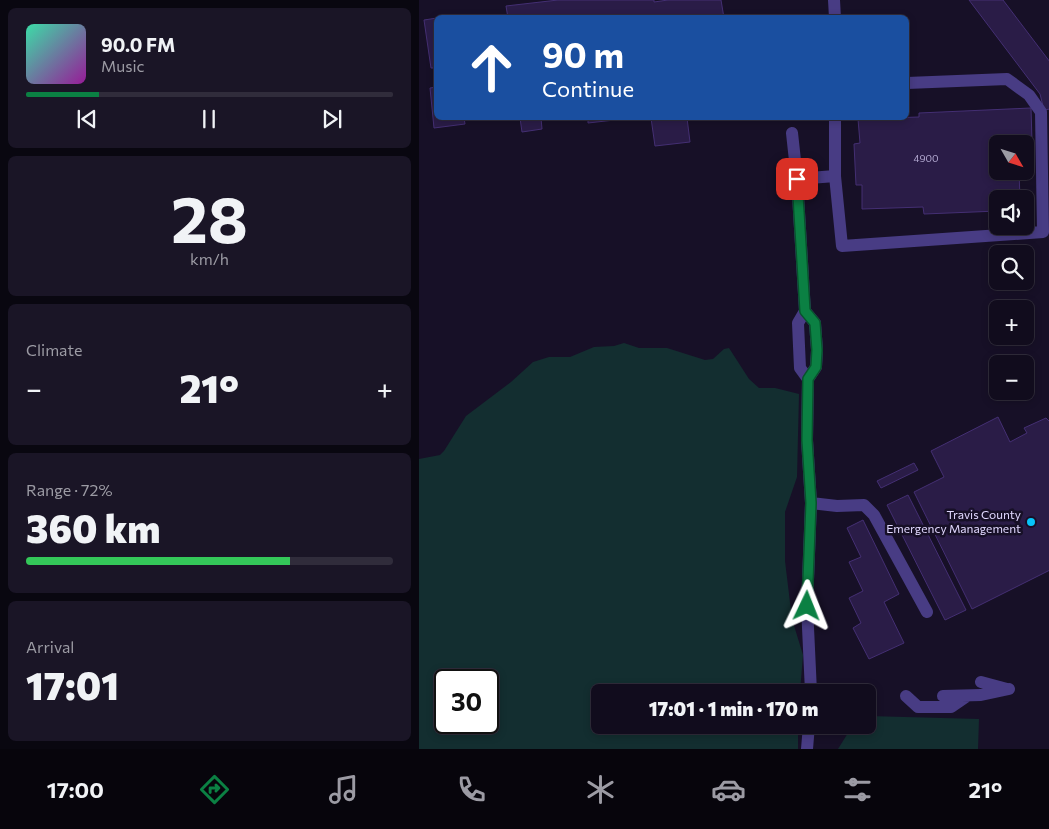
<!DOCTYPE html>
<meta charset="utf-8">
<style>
:root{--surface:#110c1d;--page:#1a1526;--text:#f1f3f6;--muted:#9c9ba4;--line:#302c3b;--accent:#0b8043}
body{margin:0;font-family:Commissioner,sans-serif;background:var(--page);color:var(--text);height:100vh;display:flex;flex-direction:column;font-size:19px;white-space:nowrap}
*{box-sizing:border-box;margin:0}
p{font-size:16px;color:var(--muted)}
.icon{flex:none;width:28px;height:28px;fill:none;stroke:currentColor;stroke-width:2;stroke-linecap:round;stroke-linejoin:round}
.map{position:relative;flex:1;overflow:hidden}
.drawer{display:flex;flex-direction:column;gap:8px;padding:8px;background:#090710;width:419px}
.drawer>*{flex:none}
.banner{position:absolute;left:15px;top:15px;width:475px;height:105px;border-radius:8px;box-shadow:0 2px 8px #0003,0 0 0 1px var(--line);background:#1a4fa0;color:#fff;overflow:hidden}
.needle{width:32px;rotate:129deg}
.buttons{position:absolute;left:570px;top:135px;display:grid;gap:10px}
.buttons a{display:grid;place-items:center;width:45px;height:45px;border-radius:8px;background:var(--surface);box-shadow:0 2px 8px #0003,0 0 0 1px var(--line);font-size:25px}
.speed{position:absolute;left:15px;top:669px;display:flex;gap:10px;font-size:25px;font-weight:700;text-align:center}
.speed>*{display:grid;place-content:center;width:65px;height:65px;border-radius:50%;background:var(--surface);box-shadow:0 2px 8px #0003,0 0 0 1px var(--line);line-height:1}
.speed .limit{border:2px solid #111;border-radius:8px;background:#fff;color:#111}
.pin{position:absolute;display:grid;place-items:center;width:42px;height:42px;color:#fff;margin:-21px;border-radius:10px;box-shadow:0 2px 8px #0006}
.me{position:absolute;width:55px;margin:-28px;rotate:2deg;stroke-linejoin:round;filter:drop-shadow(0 0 4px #0008)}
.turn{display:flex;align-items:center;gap:18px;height:105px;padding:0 25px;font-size:22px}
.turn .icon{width:65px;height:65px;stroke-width:2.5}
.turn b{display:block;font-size:35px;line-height:42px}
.big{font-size:38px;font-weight:800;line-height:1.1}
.drawer .tile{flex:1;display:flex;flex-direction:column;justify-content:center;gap:8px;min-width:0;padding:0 18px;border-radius:8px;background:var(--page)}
.drawer .dial{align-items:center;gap:0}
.dial b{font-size:65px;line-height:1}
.song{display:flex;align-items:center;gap:15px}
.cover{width:60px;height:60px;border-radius:8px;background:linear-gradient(135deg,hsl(160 70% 55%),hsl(300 70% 35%))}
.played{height:5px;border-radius:2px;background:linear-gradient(90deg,var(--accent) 20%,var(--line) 20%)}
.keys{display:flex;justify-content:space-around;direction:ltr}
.heat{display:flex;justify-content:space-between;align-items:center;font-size:28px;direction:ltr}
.charge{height:8px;border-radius:4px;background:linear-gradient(90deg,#34c759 72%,var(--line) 0)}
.trip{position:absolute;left:172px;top:684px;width:285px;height:50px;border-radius:8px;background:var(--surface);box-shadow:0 2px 8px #0003,0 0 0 1px var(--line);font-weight:800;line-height:50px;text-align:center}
.menu{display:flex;height:80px;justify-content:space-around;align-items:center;background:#07050c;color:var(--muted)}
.menu .icon{width:35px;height:35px}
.menu .selected{color:var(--accent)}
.menu b{font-size:22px;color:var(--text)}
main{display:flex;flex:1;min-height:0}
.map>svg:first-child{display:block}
.green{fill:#132e30;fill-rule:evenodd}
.building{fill:#2a1c47;stroke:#442f73}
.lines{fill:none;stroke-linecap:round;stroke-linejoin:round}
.minor{stroke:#483c84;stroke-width:12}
.route-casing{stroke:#07532c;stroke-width:12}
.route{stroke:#0b8043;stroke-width:9}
.poi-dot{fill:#07c4f9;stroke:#171027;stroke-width:2}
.labels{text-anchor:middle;stroke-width:5;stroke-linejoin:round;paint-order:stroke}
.number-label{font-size:10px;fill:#b2a8d0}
.poi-label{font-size:12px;fill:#e0d7fe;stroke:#171027;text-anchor:end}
</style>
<main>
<section class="drawer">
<div class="tile">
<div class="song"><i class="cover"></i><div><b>90.0 FM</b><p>Music</p></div></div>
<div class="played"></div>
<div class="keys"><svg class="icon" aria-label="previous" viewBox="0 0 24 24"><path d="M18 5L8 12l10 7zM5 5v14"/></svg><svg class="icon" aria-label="pause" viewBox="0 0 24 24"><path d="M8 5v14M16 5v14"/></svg><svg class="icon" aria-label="next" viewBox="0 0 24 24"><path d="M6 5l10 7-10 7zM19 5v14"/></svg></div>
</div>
<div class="tile dial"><b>28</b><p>km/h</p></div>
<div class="tile"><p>Climate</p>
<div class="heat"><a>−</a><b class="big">21°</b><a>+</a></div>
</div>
<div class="tile"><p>Range · 72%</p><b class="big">360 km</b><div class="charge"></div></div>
<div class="tile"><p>Arrival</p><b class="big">17:01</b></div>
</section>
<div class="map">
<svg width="631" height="749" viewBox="0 0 631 749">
<rect width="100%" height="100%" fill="#171027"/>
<path class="green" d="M205 343 220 348H248L286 360 294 359 305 349 310 348 330 379 340 388H356L380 394 378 477 366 512V561L373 619 384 655 381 692H181V725H379V749H0V459L21 455 25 451 47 416 92 382 114 362 130 357H151L175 347 195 346ZM26 680H69V722H26Z
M449 716 560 719 559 749H419L434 725H449Z"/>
<path class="building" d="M139 0H235V2L249 0H302L305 18H89L87 6Z
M550 0H584L631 62V109L625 110 621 94Z
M18 18V68H12L5 20Z
M18 87V118H45L46 124 15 128 11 88Z
M612 108 613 142 579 144V171H600L601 199H579V211L505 214 504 207 443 209V185H437L435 144 441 143 439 119 500 117V113Z
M101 118H122L123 129 103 132Z
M169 118H213L169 123Z
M232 118H268L271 142 236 146Z
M579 417 591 442 608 433 605 428 627 418 631 422V570L553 609 495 492 525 477 512 451Z
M495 463 499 470 462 488 458 481Z
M489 495 547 610 526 620 468 505Z
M444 520 480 594 465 602 485 643 450 659 434 628 442 623 430 598 444 591 430 562 442 557 428 528Z"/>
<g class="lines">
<path class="minor" d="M415 0 416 18
M373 133 378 179 386 311 396 323 398 350 397 367 389 379
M416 176V118
M378 179 416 176 423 246 624 232 622 112 610 95 588 79 488 83
M386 311 379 323 380 346 381 368 389 379
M389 379 388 440 392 503 388 606 392 692
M392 503 418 506 445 505 455 515 508 612
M562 682 588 689
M487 696 499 707H532L548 696
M524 696 562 695 590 689
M388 749 390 725"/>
</g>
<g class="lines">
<g class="route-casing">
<path id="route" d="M378 179 386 311 396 323 398 350 397 367 389 379 388 440 392 503 388 606"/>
</g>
<use href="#route" class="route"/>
</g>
<circle class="poi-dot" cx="612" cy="522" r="5"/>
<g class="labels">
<g class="number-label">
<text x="507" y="162">4900</text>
</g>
<g class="poi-label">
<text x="602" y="519">Travis County<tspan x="602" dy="14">Emergency Management</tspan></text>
</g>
</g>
</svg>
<div class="buttons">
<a><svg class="needle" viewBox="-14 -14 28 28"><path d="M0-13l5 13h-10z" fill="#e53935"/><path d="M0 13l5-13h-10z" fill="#9c9ba4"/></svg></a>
<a><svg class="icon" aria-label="sound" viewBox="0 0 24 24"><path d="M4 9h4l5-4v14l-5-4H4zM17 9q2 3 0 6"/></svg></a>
<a><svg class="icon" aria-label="search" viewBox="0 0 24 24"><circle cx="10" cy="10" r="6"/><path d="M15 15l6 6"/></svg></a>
<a>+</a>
<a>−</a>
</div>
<div class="speed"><div class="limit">30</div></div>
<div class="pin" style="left:378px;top:179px;background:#d93025"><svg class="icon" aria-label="arrive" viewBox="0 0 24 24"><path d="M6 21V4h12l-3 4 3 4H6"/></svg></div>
<svg class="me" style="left:388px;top:606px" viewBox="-20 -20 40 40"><path d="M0-17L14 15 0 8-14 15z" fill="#0b8043" stroke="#fff" stroke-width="4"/></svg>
<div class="trip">17:01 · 1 min · 170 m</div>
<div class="banner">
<div class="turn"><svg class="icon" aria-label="ahead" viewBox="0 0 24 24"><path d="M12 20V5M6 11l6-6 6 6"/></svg><div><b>90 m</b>Continue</div></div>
</div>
</div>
</main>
<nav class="menu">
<b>17:00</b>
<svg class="icon selected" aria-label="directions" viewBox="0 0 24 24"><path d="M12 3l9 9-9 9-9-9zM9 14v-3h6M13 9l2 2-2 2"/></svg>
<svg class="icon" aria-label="music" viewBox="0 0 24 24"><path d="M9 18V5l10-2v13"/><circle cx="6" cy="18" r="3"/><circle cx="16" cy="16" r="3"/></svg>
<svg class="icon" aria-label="phone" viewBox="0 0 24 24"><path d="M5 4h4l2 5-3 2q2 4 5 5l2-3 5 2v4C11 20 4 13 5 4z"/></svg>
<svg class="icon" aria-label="climate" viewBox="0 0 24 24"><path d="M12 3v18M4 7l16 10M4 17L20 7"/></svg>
<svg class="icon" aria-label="car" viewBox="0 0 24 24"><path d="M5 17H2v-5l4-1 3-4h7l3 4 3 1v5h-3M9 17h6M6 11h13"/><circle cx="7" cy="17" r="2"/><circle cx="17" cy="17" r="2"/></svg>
<svg class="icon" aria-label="filters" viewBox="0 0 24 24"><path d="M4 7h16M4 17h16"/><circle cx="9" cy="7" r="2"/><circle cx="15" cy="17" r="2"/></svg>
<b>21°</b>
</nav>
